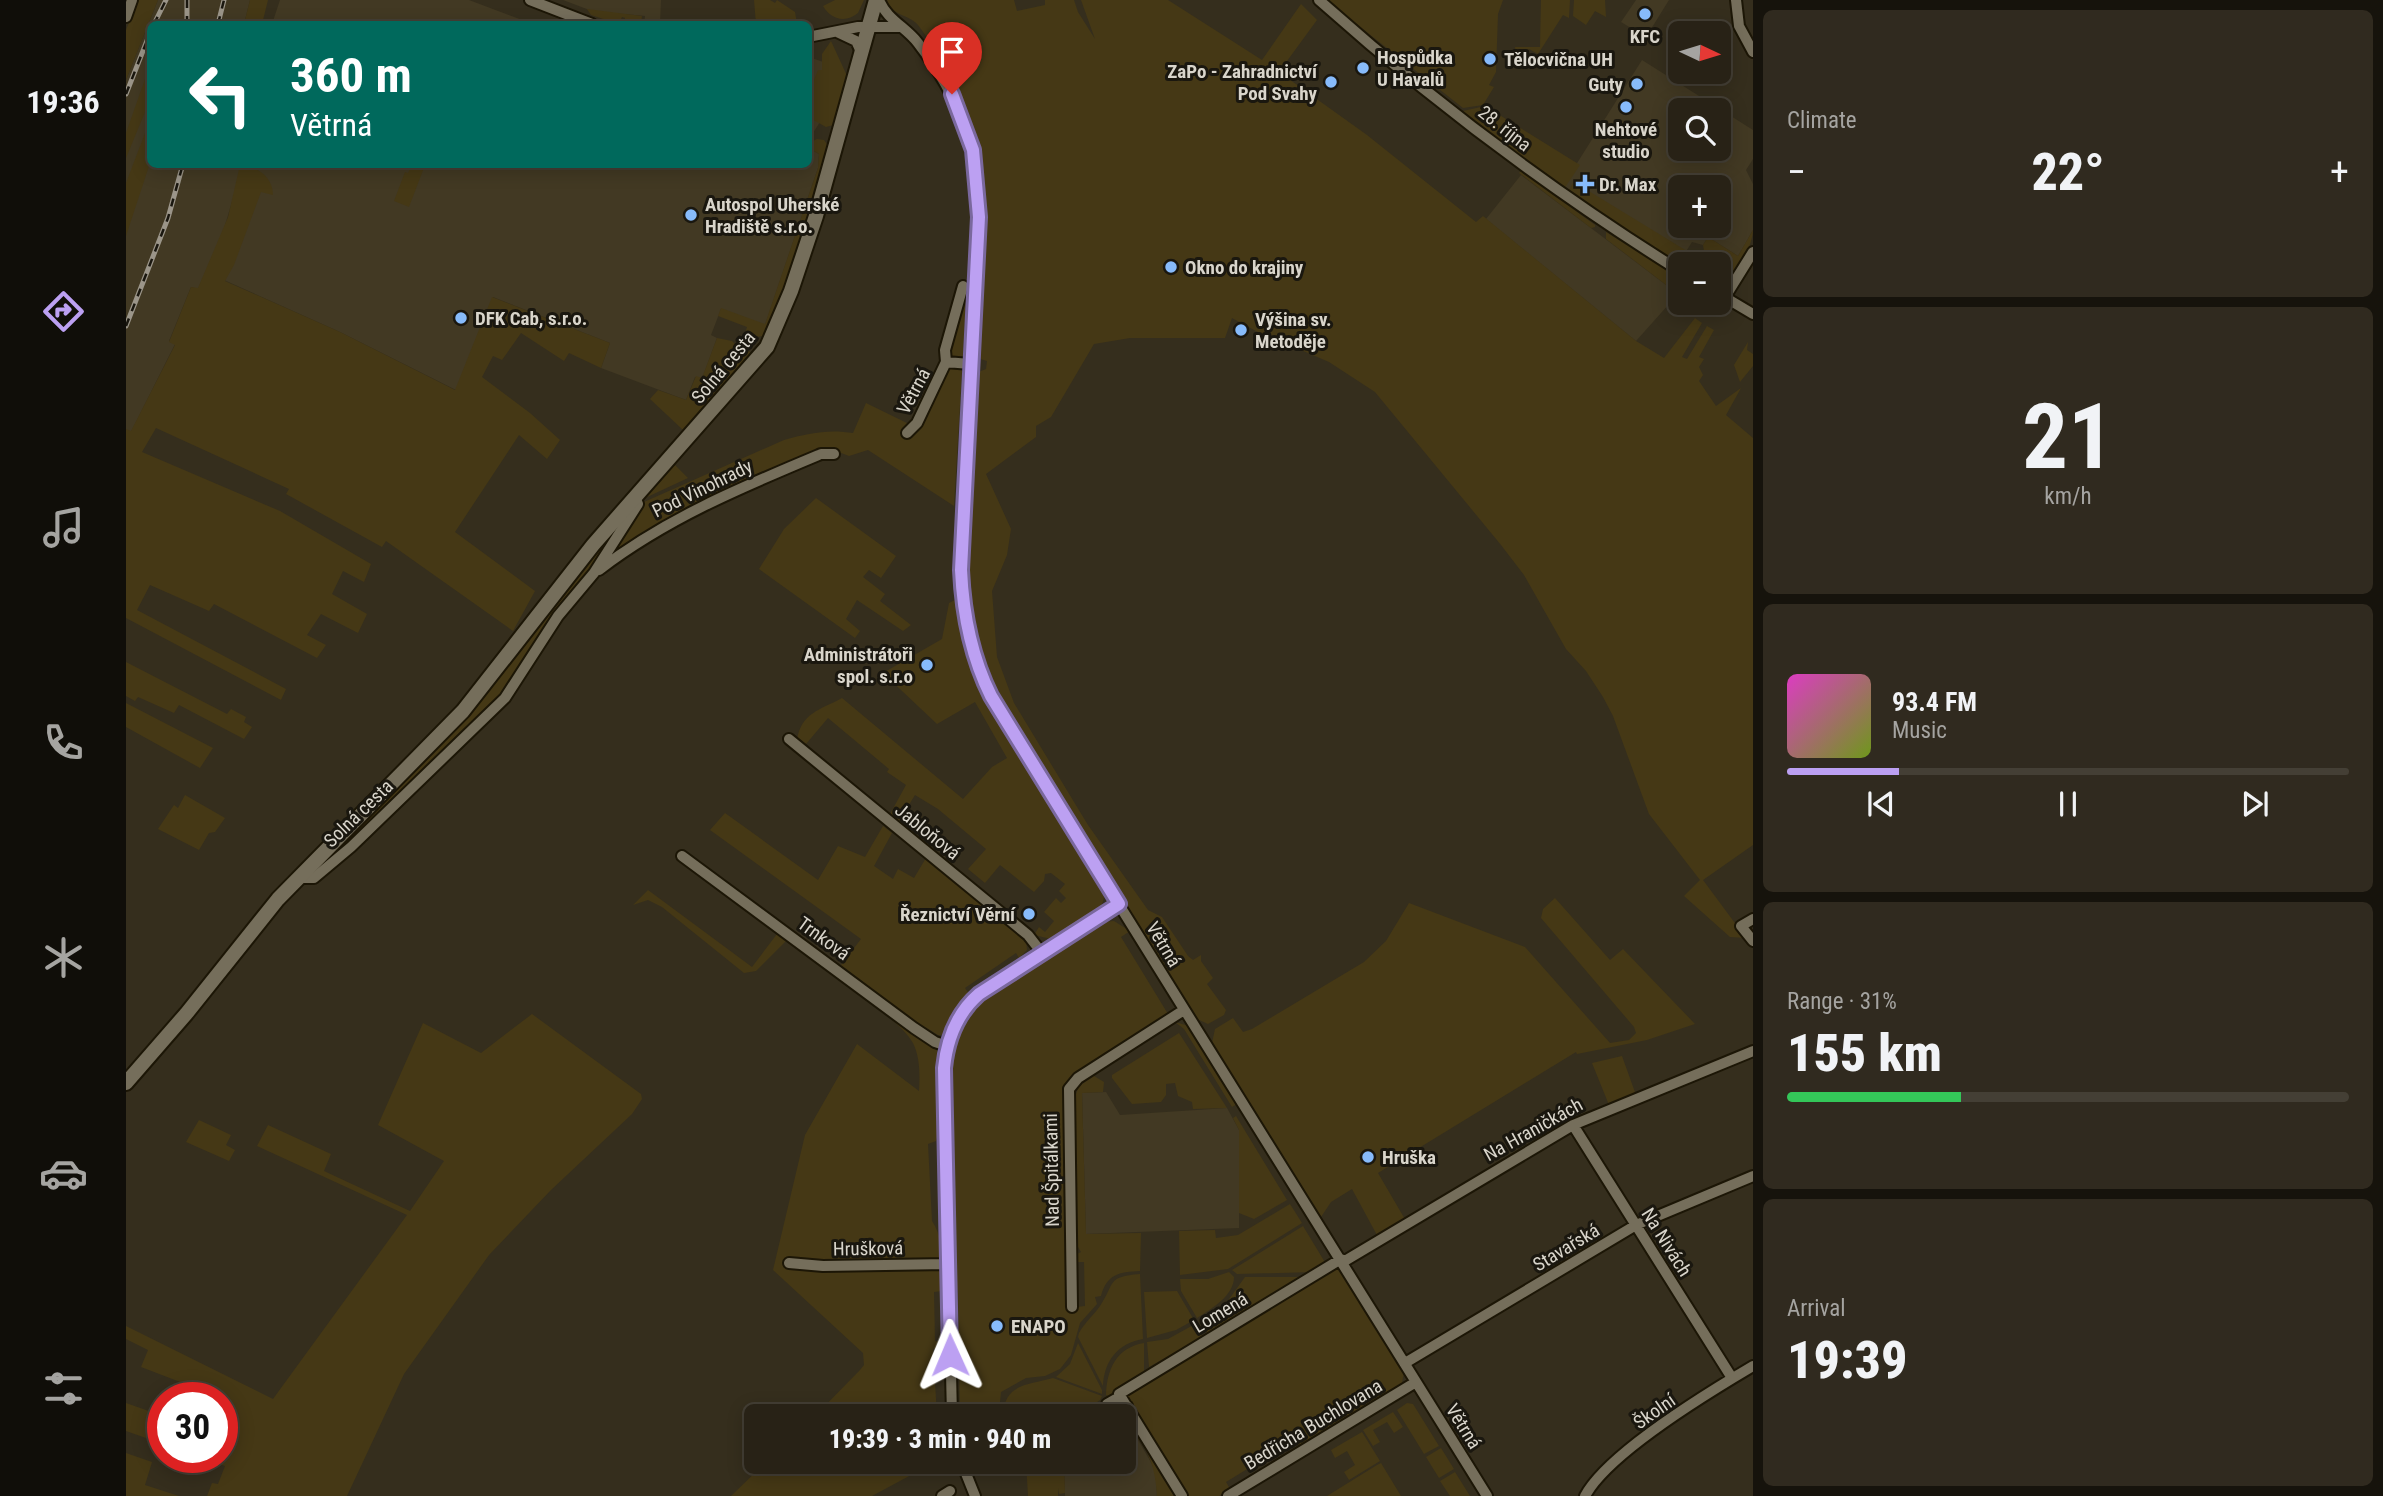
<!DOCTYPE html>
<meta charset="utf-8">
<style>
:root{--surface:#282216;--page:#302a1f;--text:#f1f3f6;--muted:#a5a4a1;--line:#443f35;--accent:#bca0f2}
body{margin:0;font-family:"Roboto Condensed",sans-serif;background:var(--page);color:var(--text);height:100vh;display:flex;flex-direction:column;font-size:26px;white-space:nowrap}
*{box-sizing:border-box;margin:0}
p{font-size:23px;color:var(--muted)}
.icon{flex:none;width:38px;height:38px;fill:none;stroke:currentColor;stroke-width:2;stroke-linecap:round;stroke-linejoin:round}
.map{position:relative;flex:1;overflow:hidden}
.panel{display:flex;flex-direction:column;gap:10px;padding:10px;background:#16130c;width:630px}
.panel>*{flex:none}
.top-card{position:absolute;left:21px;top:21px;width:665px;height:147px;border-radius:10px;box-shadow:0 4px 18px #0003,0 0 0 2px var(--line);background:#00695c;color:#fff;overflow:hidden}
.needle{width:46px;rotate:94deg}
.fabs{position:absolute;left:1542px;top:21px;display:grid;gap:14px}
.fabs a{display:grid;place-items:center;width:63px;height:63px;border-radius:10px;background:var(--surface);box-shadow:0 4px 18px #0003,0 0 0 2px var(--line);font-size:35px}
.speed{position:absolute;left:21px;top:1382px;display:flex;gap:14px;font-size:35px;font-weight:700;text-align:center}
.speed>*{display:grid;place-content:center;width:91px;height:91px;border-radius:50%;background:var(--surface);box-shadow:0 4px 18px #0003,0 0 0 2px var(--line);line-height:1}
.speed .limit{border:10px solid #d22;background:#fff;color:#111}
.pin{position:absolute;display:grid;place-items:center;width:60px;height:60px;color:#fff;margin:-72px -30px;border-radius:50% 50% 50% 0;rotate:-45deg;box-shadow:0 0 7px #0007}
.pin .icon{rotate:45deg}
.me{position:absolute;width:77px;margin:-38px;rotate:359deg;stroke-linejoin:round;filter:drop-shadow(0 0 5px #0008)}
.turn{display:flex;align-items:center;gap:24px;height:147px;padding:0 28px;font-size:32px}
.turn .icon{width:91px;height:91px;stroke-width:2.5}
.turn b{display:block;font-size:49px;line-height:60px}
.big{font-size:52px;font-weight:800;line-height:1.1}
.panel .tile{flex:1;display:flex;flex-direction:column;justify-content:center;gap:10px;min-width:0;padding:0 24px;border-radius:10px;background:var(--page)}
.panel .dial{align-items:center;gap:0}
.dial b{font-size:91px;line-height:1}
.song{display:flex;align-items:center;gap:21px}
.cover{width:84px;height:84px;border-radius:10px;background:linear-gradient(135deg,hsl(310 70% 55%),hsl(80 70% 35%))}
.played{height:7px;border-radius:4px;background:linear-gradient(90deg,var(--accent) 20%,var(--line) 20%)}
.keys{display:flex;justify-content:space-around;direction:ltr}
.heat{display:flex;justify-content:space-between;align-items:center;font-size:38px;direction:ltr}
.charge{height:10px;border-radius:5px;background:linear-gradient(90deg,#34c759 31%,var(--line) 0)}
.trip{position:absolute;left:618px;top:1404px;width:392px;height:70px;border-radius:10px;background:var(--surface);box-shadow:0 4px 18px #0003,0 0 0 2px var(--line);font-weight:800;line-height:70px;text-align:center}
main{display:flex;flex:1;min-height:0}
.menu{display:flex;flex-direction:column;width:126px;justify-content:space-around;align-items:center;background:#100e09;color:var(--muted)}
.menu .icon{width:49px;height:49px}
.menu .on{color:var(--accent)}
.menu b{font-size:32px;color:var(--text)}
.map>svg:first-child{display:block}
.built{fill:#423923;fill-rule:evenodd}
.green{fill:#453815}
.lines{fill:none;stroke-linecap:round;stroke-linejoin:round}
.minor-casing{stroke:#1c1606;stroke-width:14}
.tertiary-casing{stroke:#1c1606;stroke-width:18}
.minor{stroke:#756e5b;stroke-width:10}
.tertiary{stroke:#756e5b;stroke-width:14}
.rail-casing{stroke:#9b9589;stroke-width:5}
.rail{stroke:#1a170f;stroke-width:2.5;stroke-dasharray:8;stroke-linecap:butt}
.route-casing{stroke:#7a689d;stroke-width:18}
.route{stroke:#bca0f2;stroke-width:12}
.poi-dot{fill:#87bbfb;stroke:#1a170f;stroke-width:2.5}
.labels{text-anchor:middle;stroke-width:6;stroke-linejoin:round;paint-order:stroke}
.poi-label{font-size:19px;font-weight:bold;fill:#d9d5cb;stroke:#1a170f;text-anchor:start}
.street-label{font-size:19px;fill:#d9d5cb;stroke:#1a170f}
</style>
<main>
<nav class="menu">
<b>19:36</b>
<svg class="icon on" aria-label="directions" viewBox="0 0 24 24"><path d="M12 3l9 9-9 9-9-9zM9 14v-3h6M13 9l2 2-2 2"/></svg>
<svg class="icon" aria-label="music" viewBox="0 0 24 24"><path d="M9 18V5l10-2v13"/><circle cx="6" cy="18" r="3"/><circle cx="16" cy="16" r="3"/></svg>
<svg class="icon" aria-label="phone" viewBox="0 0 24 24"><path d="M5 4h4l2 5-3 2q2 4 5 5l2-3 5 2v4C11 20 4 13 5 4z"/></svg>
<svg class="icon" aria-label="climate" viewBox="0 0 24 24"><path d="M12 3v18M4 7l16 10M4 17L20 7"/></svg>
<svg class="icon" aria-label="car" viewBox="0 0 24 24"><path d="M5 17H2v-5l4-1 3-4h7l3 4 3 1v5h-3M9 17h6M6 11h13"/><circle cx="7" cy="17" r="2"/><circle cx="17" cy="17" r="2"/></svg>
<svg class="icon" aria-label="filters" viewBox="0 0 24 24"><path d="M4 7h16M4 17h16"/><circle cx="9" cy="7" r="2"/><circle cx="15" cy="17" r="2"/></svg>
</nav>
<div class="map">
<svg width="1627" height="1496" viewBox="0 0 1627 1496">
<rect width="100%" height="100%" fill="#352e1d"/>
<path class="built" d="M32 0H124L118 24H24V164L114 165V175L97 232 72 289 65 287 43 341 49 344 0 442V80Z
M154 0H343L407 24H146Z
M437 0H535L534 24H518L519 16 466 11Z
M1510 0H1543L1520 37 1495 22Z
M683 57 703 64 694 122 683 139Z
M1516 60 1627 130V159L1620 170 1627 184V230L1612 256 1582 237 1577 245 1566 242 1554 261 1436 187ZM1554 110H1592V149H1554ZM1554 187H1592V226H1554Z
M683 148 693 154 692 168 639 325 595 309 585 335 591 338 576 379 569 377 560 400 475 368 484 343 367 297 330 390 214 332 98 280 127 203 133 165 682 164Z
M1395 175 1552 294 1510 341 1360 219Z
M980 1092 994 1115 1101 1108 1113 1130V1228L960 1234 956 1093Z
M998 1427 1012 1440 1030 1471 1031 1496H939L938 1461H998Z"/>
<path class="green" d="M12 0H32L0 80V30Z
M124 0H142L136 24H118Z
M628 0H644L649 3 651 0 669 12 671 24H630Z
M709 0H738L732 13C720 23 705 20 697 6Z
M761 0H888L891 11 919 5V0H948L952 12 969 39 955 0H1042L1136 60 1175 4 1191 20 1153 72 1241 135 1350 222 1357 216 1510 341 1538 358 1569 318 1576 323 1556 357 1561 359 1581 326 1588 330 1573 357 1578 359 1573 367 1577 375 1573 381 1590 406 1615 388 1600 415 1627 438V845L1577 880 1620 938 1604 937 1558 896 1574 880 1523 814 1487 716 1477 697 1460 671 1440 649 1398 575 1375 545 1249 392 1203 362 1175 350 1140 342 1141 337 1106 318 1099 338H1004L968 344 925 417 910 426V437L860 474 885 529 881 555 866 591 871 657 888 703 962 825 1022 910 1036 917 1062 956 1067 960 1075 955V961L1087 978 1081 984 1100 1010 1098 1015 1082 1024 1071 1019 873 699C825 591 844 487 850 373L860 369 861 361 851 358C856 267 874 168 827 85 816 65 807 44 792 25 783 14 765 16 761 0Z
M1200 0H1377L1372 14 1370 72 1363 85 1368 87 1357 105 1337 108Z
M1415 0H1444L1443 18 1437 15 1412 54 1403 49 1400 54 1393 51 1390 56 1389 47H1414Z
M1448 0H1479L1480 17 1469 11 1460 25 1447 16Z
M461 9 516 16 515 24H499V18L496 17 493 24 465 15Z
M705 41 722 78 711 124 700 127 682 117V95L692 70H696V54Z
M24 65V100L0 158V133Z
M1359 106 1454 165 1438 189 1337 111Z
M24 120V163L0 236V183Z
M691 139 698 140 703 147 679 236 642 335 624 338 619 334 621 327 592 316 595 308 639 324 692 168 693 154 683 148V143Z
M114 165C131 166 147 177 147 195L135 192 108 265 99 281 214 332 329 390 366 297 484 343 475 368 443 353 438 361 395 333 376 360 367 356 356 377 404 413 434 440 421 459 393 435 329 532 409 591 387 631 260 541 256 547 160 494 163 489 30 428 16 452 154 511 245 564 238 582 217 571 206 594 241 614 232 633 195 614 181 635 200 645 191 658 88 604 83 611 24 585 11 610 160 689 155 700 0 618V429L5 431 49 345 43 342 65 287 72 288 102 217Z
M286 165H299L283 207 268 201 279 172 282 173Z
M1395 171 1469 225V227L1465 228 1393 173Z
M1448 182 1569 256 1578 251 1577 245 1582 237 1612 256 1627 230C1627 245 1608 285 1593 287L1592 264 1554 265 1442 191Z
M1480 232 1554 278 1552 294 1480 239Z
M841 286 828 506 742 450 723 456 705 449C626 483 545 512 476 564L518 502 658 440C682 433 703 429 727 433L740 403 785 425 780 434 790 433 823 371V348Z
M591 338 606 341 612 347 615 344 626 354 560 430 556 429 524 399 532 390 560 400 570 376 576 378Z
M1622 342 1621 350 1627 354V366L1614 382 1608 365Z
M549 465 562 478 519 498 546 468Z
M690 498 770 556 755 578 743 570 737 577 759 594 754 601 785 625 777 631 731 600 720 619 734 631 729 638 633 569 658 529Z
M505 512 382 690 222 848 184 876 364 689 449 577Z
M829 600 838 649 848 678 978 891C981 918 944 927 925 939L908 935 913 927 919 932 928 921 918 912 930 898 935 903 940 898 933 891 939 884 925 873 919 874 918 881 908 892 874 865 859 883 842 869 860 849 812 809 789 795 773 821 764 814 780 785 761 772 763 769 702 718 680 744 671 740C675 713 694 710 716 698L837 799 866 767 881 758 849 702 811 724 757 673 816 639 823 603Z
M0 662 101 714 105 709 120 717 118 722 126 727 118 739 53 705 48 713 12 697 9 701 0 696Z
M0 703 87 748 74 768 0 727Z
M59 795 99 818 89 832 83 833 73 850 32 829 48 805 52 808Z
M599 813 692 880 712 846 739 857 757 826 766 833 748 866 767 879 772 869 788 878 800 858 900 940 901 950 893 958 890 953 839 988 844 995 835 1001 816 1035H812L781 1016 715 965 735 939 584 830Z
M522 890 626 967 654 930 811 1050V1137L810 1141 802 1144 806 1221C819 1240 816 1265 816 1291L808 1292 809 1341 816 1342V1348L807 1349 811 1416H689L734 1370 738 1365 737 1353 647 1270 679 1135 731 1044 793 1091C794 1075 794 1057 787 1043 772 1016 688 961 660 941L630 971 618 973 536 907 522 900 507 905Z
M1429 898 1484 960 1497 949 1569 1024 1521 1040 1451 1054 1450 1052 1252 1173 1280 1221 1252 1237 1226 1189 1205 1202 1195 1217 1086 1043 1089 1029 1107 1018 1117 1032 1126 1029 1238 962 1260 941 1283 903 1399 947 1484 1043 1503 1040 1510 1033 1508 1027 1415 918 1417 909Z
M988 921 1004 931 995 937 1042 1014C1016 1031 952 1064 938 1089L942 1308 959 1306 958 1262H949V1255L955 1252 952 1247 947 1102 953 1086 968 1076 978 1082 977 1092 956 1093 960 1234 1015 1233 1014 1271C993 1272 981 1274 975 1296L969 1297 971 1304 954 1323 945 1355 934 1369 919 1376 900 1378 875 1392 873 1412 869 1416H834L832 1293 827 1266H830L827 1069 825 1068C828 1038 837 1017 860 996L977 922Z
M406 1014 515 1094 516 1099 506 1114 425 1190 363 1255 278 1374 221 1496H81L86 1483 92 1484 99 1466 76 1458H96V1438L101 1439 111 1418 96 1411V1398L15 1367 22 1350 0 1339V1326L147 1399 281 1215 131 1146 142 1125 205 1154 198 1171 284 1211 318 1161 252 1125 297 1023 355 1053Z
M1049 1022 1063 1026 1111 1104 1106 1107 1058 1029Z
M1053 1033 1101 1108 1067 1109 1066 1102 1052 1096 1049 1083 1040 1084V1095L1035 1102 1006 1104 986 1078V1075Z
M1496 1056 1510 1095 1483 1105 1466 1063Z
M1110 1116 1161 1200 1128 1219 1113 1213V1130L1107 1118Z
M73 1120 105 1135 100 1145 109 1150 103 1161 60 1142Z
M1164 1204 1176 1223 1102 1269 1054 1275 1053 1231 1089 1230 1090 1238 1112 1235Z
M1177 1226 1200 1264 1187 1272 1111 1274 1106 1270Z
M1213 1265 1278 1372 1276 1383 1174 1447 1167 1441 1100 1482 1104 1489 1115 1483 1093 1496H1063L1001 1395Z
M1103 1272 1108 1277C1108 1296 1085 1309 1071 1318L1055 1291 1054 1279H1082Z
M1014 1274 1017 1339C992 1343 978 1361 977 1386L952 1337 953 1333C959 1322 968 1315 974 1306 990 1282 980 1277 1014 1274Z
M1119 1277H1180L1081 1333 1073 1321 1101 1302Z
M1051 1291 1068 1320 1050 1330 1021 1338 1018 1292Z
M1071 1323 1076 1337 1023 1367 1021 1342 1042 1339Z
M952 1343 976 1390V1394L930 1377 944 1364Z
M1018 1343V1372L985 1397 980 1395C981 1369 990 1348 1018 1343Z
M927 1378 976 1396 974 1400 951 1416H877C878 1383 903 1385 927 1378Z
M0 1403 37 1416V1444L0 1431Z
M976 1403 999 1412 1052 1496H1031C1030 1470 1022 1441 998 1427V1416H957Z
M1281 1403 1287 1404 1313 1446 1298 1454 1271 1410Z
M1267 1412 1277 1427 1268 1433 1261 1422 1247 1430 1254 1442 1247 1446 1237 1430Z
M1236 1432 1254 1461 1223 1480 1218 1472 1229 1465 1221 1451 1209 1458 1205 1450Z
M1315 1448 1328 1469 1313 1478 1300 1457Z
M0 1453 26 1462 19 1485 53 1496H0Z
M641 1461H811L746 1496H605Z
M884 1461H899V1474H864Z
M900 1461H938L939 1493 933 1494 932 1488V1496H902Z
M1255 1463 1275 1496H1201L1251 1465Z
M1329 1472 1344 1496H1324L1314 1481Z"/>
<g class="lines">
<g class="minor-casing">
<path id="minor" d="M404 0 466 24
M753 0C761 20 780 27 792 43 835 99 851 147 853 217L835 570C838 654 866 698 908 768L1361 1496
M1193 0C1305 100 1426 191 1554 271
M1610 0 1613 26 1627 52
M0 17 6 0
M711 32 730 41 736 54
M682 37 732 27H774
M1595 295 1627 314
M1599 297 1627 252
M820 362 819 350 837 286
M781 433 791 423 820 362 844 364
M473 570C541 518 616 487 695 454H708
M663 739 902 935 916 953
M556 856 788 1028 809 1042 821 1046
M173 878H188L225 847 379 698 432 616 468 573 512 504 509 497
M1627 919 1615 926 1627 941
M1447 1125 1606 1378
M1217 1262 1447 1125 1627 1051
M663 1263 697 1266 821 1264
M946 1307 943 1089 952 1078 1058 1010
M1279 1363 1510 1225 1627 1176
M995 1396 981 1404 1001 1406
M826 1416 818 1068C821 1039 831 1013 853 994L993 904
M835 1461 849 1496
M816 1496 824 1491
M1056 1496 993 1394 1215 1259
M1102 1496 1290 1382
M1459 1496C1482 1453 1583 1392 1627 1366"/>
</g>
<g class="tertiary-casing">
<path id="tertiary" d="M0 1083 60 1014 152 899 337 711 467 545 641 347 665 291 690 216 750 0"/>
</g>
<use href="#minor" class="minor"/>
<use href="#tertiary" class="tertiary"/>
<g class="rail-casing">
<path id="rail" d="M28 24 40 0
M61 24V0
M92 24 98 0
M0 94 24 33
M0 326 42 218 57 164"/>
</g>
<use href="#rail" class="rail"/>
</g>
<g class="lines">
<g class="route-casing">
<path id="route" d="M824 1355 818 1068C821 1039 831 1013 853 994L993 904 865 696C845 656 837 614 835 570L853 217 847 150 826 94"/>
</g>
<use href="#route" class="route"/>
</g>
<g class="poi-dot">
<circle cx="1519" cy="14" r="7"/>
<circle cx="1364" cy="59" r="7"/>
<circle cx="1237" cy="68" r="7"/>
<circle cx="1205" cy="82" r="7"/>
<circle cx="1511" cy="84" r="7"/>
<circle cx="1500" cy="107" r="7"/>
<path d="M1455.5 173.5h7v7h7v7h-7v7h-7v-7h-7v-7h7z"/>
<circle cx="565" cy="215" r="7"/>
<circle cx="1045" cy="267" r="7"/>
<circle cx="335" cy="318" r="7"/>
<circle cx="1115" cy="330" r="7"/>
<circle cx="801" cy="665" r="7"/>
<circle cx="903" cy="914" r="7"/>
<circle cx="1242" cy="1157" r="7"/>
<circle cx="871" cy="1326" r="7"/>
</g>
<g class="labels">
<g class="poi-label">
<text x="1519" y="43" text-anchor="middle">KFC</text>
<text x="1251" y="64">Hospůdka<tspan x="1251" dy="22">U Havalů</tspan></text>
<text x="1378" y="66">Tělocvična UH</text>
<text x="1191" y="78" text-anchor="end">ZaPo - Zahradnictví<tspan x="1191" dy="22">Pod Svahy</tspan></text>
<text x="1497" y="91" text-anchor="end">Guty</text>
<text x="1500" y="136" text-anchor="middle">Nehtové<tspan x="1500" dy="22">studio</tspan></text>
<text x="1473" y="191">Dr. Max</text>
<text x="579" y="211">Autospol Uherské<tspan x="579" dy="22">Hradiště s.r.o.</tspan></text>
<text x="1059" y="274">Okno do krajiny</text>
<text x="349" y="325">DFK Cab, s.r.o.</text>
<text x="1129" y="326">Výšina sv.<tspan x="1129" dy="22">Metoděje</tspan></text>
<text x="787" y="661" text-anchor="end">Administrátoři<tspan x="787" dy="22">spol. s.r.o</tspan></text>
<text x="889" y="921" text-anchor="end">Řeznictví Věrní</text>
<text x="1256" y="1164">Hruška</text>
<text x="885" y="1333">ENAPO</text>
</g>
<g class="street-label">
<text transform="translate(1379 128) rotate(38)" y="7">28. října</text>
<text transform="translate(597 367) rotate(-50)" y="7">Solná cesta</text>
<text transform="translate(787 391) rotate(-62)" y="7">Větrná</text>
<text transform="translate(576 488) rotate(-26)" y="7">Pod Vinohrady</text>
<text transform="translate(232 813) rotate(-44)" y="7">Solná cesta</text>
<text transform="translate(802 831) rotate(39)" y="7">Jabloňová</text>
<text transform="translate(698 938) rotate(36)" y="7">Trnková</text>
<text transform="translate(1038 944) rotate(59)" y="7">Větrná</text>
<text transform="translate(1407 1129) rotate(-29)" y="7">Na Hraničkách</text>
<text transform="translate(925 1170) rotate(-91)" y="7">Nad Špitálkami</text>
<text transform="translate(1541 1242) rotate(58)" y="7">Na Nivách</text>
<text transform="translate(1440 1247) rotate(-31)" y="7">Stavařská</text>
<text transform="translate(742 1248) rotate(-1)" y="7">Hrušková</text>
<text transform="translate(1094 1312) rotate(-31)" y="7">Lomená</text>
<text transform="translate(1528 1411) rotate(-35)" y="7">Školní</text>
<text transform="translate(1187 1424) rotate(-31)" y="7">Bedřicha Buchlovana</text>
<text transform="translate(1338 1426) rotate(58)" y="7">Větrná</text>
</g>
</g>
</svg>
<div class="fabs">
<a><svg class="needle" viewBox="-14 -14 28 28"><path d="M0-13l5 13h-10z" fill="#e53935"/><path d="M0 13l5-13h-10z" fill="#a5a4a1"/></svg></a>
<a><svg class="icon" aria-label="search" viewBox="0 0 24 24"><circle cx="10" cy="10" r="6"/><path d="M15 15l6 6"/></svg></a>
<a>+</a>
<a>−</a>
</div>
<div class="speed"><div class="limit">30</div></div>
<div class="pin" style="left:826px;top:94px;background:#d93025"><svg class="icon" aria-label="arrive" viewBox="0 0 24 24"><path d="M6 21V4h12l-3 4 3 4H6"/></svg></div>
<svg class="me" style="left:824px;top:1355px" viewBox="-20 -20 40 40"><path d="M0-17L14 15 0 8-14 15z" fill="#bca0f2" stroke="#fff" stroke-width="4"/></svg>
<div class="trip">19:39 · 3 min · 940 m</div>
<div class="top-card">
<div class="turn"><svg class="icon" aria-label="left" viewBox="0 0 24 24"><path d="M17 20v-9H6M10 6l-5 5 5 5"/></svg><div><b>360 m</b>Větrná</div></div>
</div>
</div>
<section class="panel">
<div class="tile"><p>Climate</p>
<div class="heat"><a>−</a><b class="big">22°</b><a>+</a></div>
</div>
<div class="tile dial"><b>21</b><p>km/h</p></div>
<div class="tile">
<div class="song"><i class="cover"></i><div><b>93.4 FM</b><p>Music</p></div></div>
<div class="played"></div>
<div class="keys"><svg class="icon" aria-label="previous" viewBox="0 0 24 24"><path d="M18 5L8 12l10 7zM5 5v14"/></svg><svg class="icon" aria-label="pause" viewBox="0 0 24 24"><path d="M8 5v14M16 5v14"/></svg><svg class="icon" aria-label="next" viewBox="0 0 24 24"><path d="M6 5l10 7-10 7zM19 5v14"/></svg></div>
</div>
<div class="tile"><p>Range · 31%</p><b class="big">155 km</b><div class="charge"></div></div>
<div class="tile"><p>Arrival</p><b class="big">19:39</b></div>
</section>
</main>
